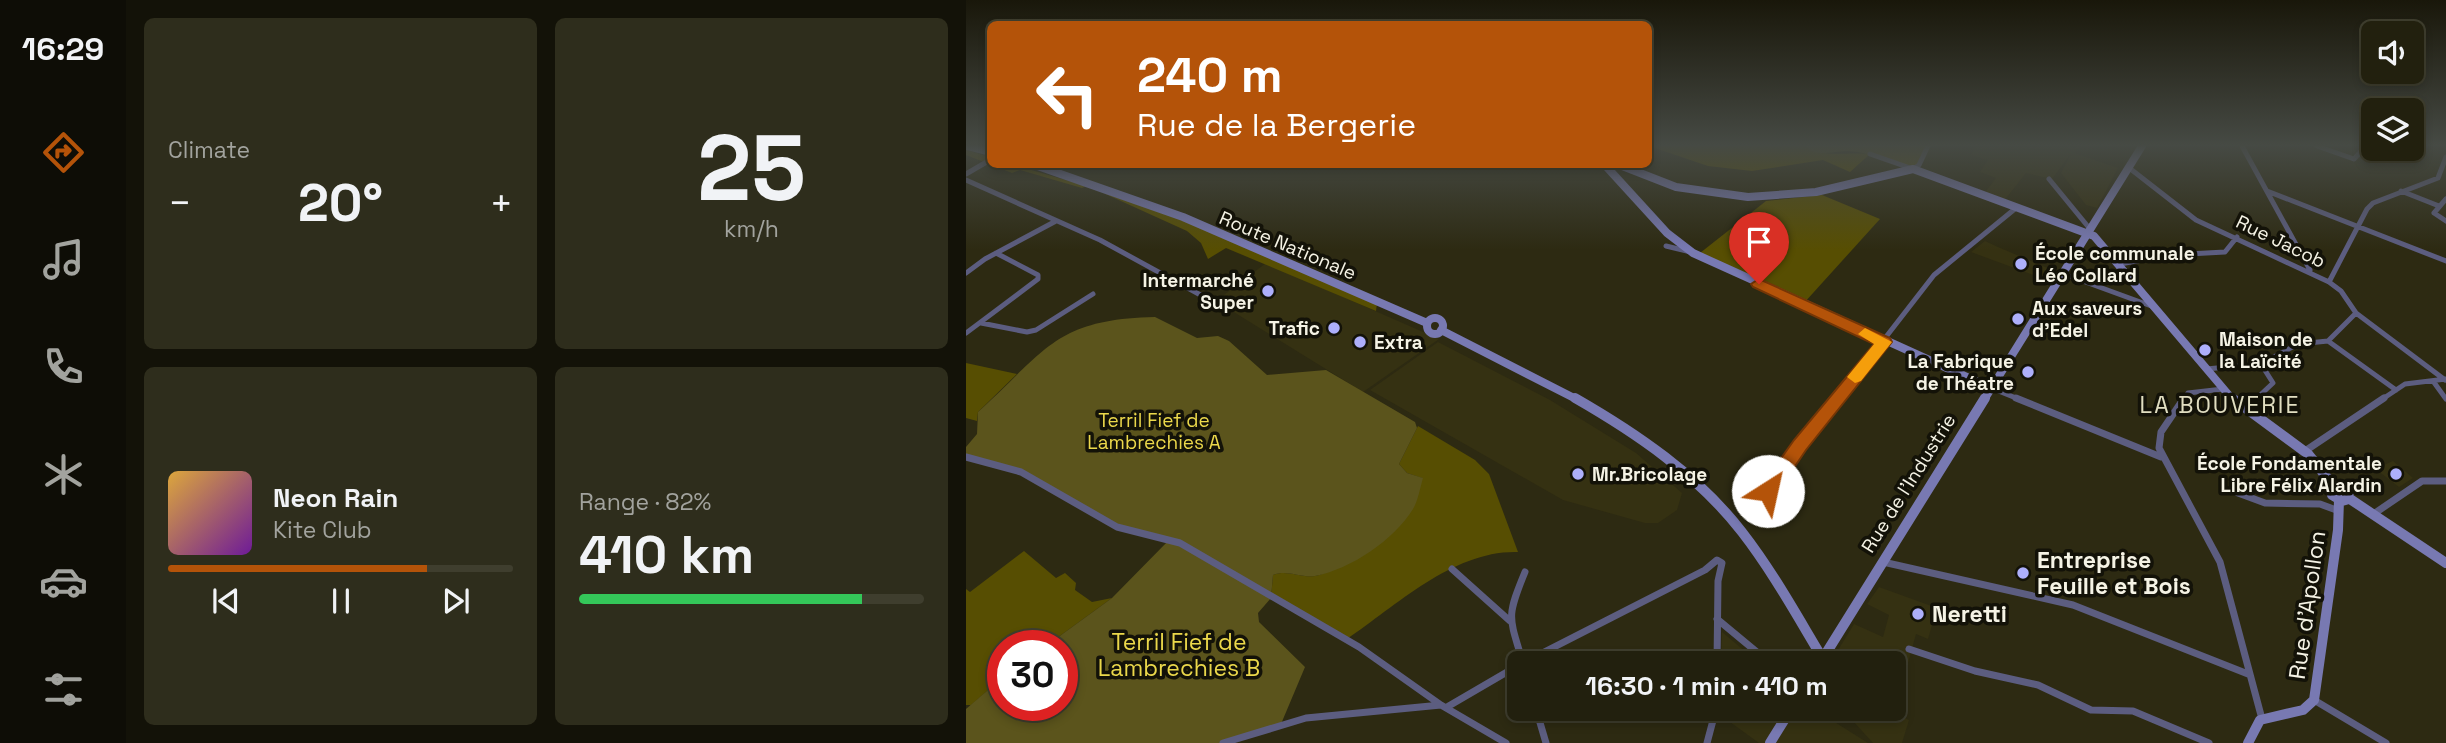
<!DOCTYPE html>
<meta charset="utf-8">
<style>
:root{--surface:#22200e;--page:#2e2d1c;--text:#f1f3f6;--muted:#a2a39e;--line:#3f3e2e;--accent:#b45309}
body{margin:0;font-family:"Space Grotesk",sans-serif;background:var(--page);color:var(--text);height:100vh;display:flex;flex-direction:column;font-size:26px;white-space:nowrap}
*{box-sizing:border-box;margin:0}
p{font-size:23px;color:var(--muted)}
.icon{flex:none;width:38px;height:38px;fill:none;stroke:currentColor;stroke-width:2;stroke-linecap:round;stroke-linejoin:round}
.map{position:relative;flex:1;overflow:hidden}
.side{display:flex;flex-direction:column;gap:18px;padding:18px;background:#131208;width:840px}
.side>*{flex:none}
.top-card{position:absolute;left:21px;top:21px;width:665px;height:147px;border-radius:10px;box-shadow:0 4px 10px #0003,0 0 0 2px var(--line);background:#b45309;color:#fff;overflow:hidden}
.buttons{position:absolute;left:1395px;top:21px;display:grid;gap:14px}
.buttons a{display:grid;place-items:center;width:63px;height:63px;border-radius:10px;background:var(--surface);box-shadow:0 4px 10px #0003,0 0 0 2px var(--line);font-size:35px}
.speed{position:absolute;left:21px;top:630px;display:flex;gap:14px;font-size:35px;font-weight:700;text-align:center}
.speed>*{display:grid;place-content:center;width:91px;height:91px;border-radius:50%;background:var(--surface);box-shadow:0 4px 10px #0003,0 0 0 2px var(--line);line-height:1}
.speed .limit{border:10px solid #d22;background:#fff;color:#111}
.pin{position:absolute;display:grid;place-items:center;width:60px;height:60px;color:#fff;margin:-72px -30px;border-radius:50% 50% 50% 0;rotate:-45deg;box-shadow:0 0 7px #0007}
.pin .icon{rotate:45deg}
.me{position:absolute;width:77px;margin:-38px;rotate:35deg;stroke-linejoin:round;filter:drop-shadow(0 0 5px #0008)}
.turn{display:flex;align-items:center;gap:24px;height:147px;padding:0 35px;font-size:32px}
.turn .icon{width:91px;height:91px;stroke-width:2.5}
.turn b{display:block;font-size:49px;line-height:60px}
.big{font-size:52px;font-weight:700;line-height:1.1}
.side .tile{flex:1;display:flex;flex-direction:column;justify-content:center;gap:10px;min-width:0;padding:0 24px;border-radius:10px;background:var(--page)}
.side .dial{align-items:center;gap:0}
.dial b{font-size:91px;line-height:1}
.song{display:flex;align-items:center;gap:21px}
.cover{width:84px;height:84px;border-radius:10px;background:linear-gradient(135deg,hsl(40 70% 55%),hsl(280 70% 35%))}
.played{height:7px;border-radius:4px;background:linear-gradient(90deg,var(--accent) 75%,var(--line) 75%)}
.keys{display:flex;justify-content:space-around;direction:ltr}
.heat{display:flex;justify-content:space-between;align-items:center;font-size:38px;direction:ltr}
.charge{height:10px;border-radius:5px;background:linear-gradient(90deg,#34c759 82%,var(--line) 0)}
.side .tiles{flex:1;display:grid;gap:18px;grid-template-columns:repeat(2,1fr)}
.trip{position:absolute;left:541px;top:651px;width:399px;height:70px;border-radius:10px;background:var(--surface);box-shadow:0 4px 10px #0003,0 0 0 2px var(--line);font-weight:700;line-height:70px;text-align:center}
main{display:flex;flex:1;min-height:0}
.tabs{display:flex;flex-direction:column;width:126px;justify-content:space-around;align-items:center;background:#0e0d06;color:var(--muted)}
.tabs .icon{width:49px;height:49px}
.tabs .on{color:var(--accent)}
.tabs b{font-size:32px;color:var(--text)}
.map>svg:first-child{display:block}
.built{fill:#353112}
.green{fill:#574e02}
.forest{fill:#5b541c}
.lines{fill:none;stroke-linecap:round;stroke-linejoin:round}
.street-far1{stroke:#5c5d80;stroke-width:5}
.street{stroke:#5c5d80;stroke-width:7}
.secondary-far1{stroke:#7879b2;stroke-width:8}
.secondary{stroke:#7879b2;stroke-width:10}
.route{fill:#b45309;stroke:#753606;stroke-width:2}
.slow{fill:#f59e0b}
.poi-dot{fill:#adaffb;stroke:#131208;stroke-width:2.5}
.labels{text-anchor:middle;stroke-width:7;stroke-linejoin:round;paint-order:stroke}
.street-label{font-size:19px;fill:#f5f3e5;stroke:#131208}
.poi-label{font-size:19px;font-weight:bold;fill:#f5f3e5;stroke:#131208;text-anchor:start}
.park-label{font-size:19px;fill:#ebd84b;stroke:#131208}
.quarter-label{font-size:23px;letter-spacing:2px;fill:#e1dec1;stroke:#131208}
.near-poi-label{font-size:23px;font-weight:bold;fill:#f5f3e5;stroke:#131208;text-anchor:start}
.near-street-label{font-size:23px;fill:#f5f3e5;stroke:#131208}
.near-park-label{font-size:23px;fill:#ebd84b;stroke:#131208}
</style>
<main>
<nav class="tabs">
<b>16:29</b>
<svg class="icon on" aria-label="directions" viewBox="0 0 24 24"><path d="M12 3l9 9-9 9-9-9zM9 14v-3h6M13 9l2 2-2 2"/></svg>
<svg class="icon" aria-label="music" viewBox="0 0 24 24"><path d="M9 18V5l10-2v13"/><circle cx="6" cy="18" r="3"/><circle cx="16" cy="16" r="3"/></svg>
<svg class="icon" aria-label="phone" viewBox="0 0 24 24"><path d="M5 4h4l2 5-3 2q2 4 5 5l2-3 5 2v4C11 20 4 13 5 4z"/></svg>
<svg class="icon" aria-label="climate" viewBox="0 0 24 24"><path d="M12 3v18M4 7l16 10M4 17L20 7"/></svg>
<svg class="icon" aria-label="car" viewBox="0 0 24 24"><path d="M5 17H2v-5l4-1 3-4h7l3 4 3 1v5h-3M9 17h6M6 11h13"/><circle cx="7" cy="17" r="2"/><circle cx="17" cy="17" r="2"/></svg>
<svg class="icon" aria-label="filters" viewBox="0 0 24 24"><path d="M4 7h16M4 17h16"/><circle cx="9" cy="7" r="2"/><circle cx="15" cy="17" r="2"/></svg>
</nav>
<section class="side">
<div class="tiles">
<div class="tile"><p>Climate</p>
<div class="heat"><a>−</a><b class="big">20°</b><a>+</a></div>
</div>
<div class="tile dial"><b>25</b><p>km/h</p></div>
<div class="tile">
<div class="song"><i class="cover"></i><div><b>Neon Rain</b><p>Kite Club</p></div></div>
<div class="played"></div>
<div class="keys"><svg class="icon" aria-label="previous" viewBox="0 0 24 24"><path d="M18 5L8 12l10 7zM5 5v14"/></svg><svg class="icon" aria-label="pause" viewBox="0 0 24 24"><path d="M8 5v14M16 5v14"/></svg><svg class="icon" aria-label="next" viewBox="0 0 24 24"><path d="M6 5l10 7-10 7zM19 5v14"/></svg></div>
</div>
<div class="tile"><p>Range · 82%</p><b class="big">410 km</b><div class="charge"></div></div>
</div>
</section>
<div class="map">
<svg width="1480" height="743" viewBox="0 0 1480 743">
<rect width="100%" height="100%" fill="#2d2a12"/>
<path class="built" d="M1010 146H1116L1108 153 1152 168 1131 208 1120 205 1095 173 1106 152 1086 179 1060 173 1037 202 1017 195 1030 178 1014 172 1022 160 1005 155Z
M1019 241 1032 247 1091 272 1086 282 1005 252Z
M300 263 473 339 397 392 250 301Z
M472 342 584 400 670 453 716 493 711 510 692 523H679L597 500 404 390Z
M1411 459 1418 465 1427 461 1447 478 1433 487 1403 464Z
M913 587 971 608 962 639 950 634 942 663 929 713 943 720 936 743H907L876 709H928V663H864L888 624 917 637 923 615 901 604Z
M756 632 793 663H755Z
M754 709H848L902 743H793L753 714Z"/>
<path class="green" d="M683 146H839C850 158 886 152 904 154L884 172 857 160 786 171 742 166Z
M0 150 24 157V164L48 165 120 186 116 188 54 170 46 173 0 155Z
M135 192 224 222 411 303 410 311 260 248 242 259 235 243 221 231Z
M856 195 914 219 838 303 734 253 800 201Z
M0 363 51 374 12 412 11 421 0 418Z
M452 426 509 460 523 474 552 552C488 550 431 605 381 639L305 598 307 575C321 569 334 578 349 576 387 569 430 507 456 478L441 473 433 464Z
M58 551 90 578 99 573 110 583 109 590 126 602 146 598 80 646H37V677L5 705H0V589L4 592Z"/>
<path class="forest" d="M839 146H962L953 165 947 169C926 162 904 152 882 151 867 151 850 158 839 146Z
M189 317 231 338 252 336 263 341 301 375 360 370 449 422 451 428 433 464 441 473 457 478C454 488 452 501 447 509 428 540 385 569 349 576 334 578 321 569 307 575L305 598 292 613 293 622 339 667 315 724 257 743H0V709L37 677V705H96V646H80L146 598 204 539 151 527 55 472 0 457V447L11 434 12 412C79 352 88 319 189 317Z"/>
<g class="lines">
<path class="street-far1" d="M1276 146 1344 270
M1351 146 1388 159 1400 146
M904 154 947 169 953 165 962 146
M1162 167 1230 220 1363 282 1375 291 1390 313 1479 380
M0 174 24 160
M1083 179 1124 229
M0 180 134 240 240 298
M1301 191 1480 261
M1435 191 1473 206
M1480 199 1468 213 1480 221
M700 246 725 252
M1154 264 1204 255 1259 252 1271 237
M0 273 19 259 90 221
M1095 273 1188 307
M1363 282 1401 209 1407 203 1472 178 1480 157
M15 323 61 332 70 330 127 294
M0 333 72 279V275L30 253
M1362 341 1430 390
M1240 369 1295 364 1332 344 1362 341 1390 313
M1467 381 1480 399
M1025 388 1055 400
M871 400 968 275 1050 208
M1217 400 1222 393 1257 389
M1289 400 1307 383 1295 364
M1415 400 1439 384 1480 379"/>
<path class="street" d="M1050 398 1195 457
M1218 398 1195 432 1193 448 1254 562 1296 719
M1279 409 1291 398
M1339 451 1418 398
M0 457 55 472 151 527 214 543 393 647 475 705
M1272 493 1299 503 1354 504 1373 511
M1409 513 1456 481H1480
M786 514 834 445 872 398
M917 562 1107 605 1282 674
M486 569 544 621
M559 572C540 618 543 616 557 663L739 570 751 560 756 563 752 581 751 663
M751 619 804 663
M943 649 1009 671 1072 685 1125 710 1167 711 1243 743
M1348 700 1420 743
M481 707 553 665
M570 709 580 743
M257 743 340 718 475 705 540 743
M741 743 750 709"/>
<path class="secondary-far1" d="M1 146 24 152
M66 164 217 217 461 323
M638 164 701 233 727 253 1025 388
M651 164 710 187 782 197 850 192 947 169 1128 236 1267 400
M461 326a8 8 0 1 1 16 0a8 8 0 1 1-16 0Z
M475 330 612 400
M1018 400 1176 146"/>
<path class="secondary" d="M609 398C670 433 732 475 776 532 807 572 831 616 857 659
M1266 398 1342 454 1367 485
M1370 485 1382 491 1383 499 1376 501 1366 495 1364 487Z
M1384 499 1480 563
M854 663 1019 398
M804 743 825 709
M1282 743 1294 720 1337 710 1348 700 1372 530 1373 500"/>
</g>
<linearGradient id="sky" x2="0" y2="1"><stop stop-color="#19170a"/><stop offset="0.58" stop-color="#464a44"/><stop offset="1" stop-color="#464a44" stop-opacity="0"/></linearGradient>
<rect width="1480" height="250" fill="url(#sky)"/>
<path class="route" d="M793 279 924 338 926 342 840 450 809 496H796L793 491 796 485 828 440 908 344 787 287 785 284Z"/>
<path class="slow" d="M899 328 926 342 895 381 889 383 881 377 908 344 892 334Z"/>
<g class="poi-dot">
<circle cx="1055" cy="264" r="7"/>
<circle cx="302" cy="291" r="7"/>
<circle cx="1052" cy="319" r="7"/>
<circle cx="368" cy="328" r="7"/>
<circle cx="394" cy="342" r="7"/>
<circle cx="1239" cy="350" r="7"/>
<circle cx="1062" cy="372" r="7"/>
<circle cx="612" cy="474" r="7"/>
<circle cx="1430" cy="474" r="7"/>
<circle cx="1057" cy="573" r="7"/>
<circle cx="952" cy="614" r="7"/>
</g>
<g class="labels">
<g class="street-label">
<text transform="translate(1315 241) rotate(26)" y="7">Rue Jacob</text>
<text transform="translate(322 245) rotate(23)" y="7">Route Nationale</text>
<text transform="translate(942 483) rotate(-58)" y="7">Rue de l'Industrie</text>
</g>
<g class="poi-label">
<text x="1069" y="260">École communale<tspan x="1069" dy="22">Léo Collard</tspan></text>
<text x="288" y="287" text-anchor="end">Intermarché<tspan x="288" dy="22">Super</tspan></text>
<text x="1066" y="315">Aux saveurs<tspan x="1066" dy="22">d'Edel</tspan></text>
<text x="354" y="335" text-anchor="end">Trafic</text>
<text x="1253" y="346">Maison de<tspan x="1253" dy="22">la Laïcité</tspan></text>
<text x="408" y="349">Extra</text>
<text x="1048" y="368" text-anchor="end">La Fabrique<tspan x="1048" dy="22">de Théatre</tspan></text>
<text x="1416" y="470" text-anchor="end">École Fondamentale<tspan x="1416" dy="22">Libre Félix Alardin</tspan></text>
<text x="626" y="481">Mr.Bricolage</text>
</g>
<g class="park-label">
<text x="188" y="427">Terril Fief de<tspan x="188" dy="22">Lambrechies A</tspan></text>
</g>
<g class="quarter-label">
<text x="1254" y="413">LA BOUVERIE</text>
</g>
<g class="near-poi-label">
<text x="1071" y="568">Entreprise<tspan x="1071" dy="26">Feuille et Bois</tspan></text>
<text x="966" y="622">Neretti</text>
</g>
<g class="near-street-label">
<text transform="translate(1341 605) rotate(-82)" y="8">Rue d'Apollon</text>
</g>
<g class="near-park-label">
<text x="213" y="650">Terril Fief de<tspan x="213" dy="26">Lambrechies B</tspan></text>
</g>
</g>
</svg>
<div class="buttons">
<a><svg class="icon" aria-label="sound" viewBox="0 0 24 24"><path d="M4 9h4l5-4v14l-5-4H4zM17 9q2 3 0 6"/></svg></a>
<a><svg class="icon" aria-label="layers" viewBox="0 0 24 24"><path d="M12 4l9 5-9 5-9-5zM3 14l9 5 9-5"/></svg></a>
</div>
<div class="speed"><div class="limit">30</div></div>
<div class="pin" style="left:793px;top:284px;background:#d93025"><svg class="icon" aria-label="arrive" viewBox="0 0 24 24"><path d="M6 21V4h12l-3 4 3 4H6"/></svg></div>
<svg class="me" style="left:802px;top:491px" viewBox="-20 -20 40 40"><circle r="19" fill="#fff"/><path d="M0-13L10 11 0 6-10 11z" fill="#b45309"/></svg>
<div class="trip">16:30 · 1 min · 410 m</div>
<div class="top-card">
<div class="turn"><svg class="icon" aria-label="left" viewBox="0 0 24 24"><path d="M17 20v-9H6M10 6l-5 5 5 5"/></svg><div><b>240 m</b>Rue de la Bergerie</div></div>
</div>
</div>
</main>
